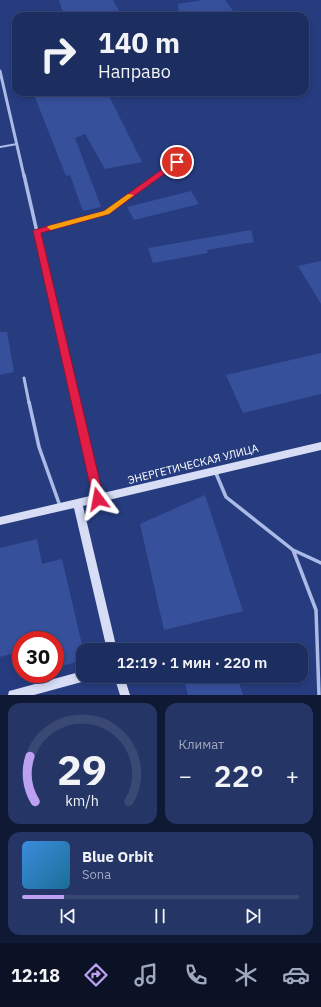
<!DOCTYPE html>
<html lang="ru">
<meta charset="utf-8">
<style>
:root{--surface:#1c2d5f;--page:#253565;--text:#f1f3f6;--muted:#a0a8bd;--line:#3a4974;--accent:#bca0f2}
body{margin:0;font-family:"IBM Plex Sans",sans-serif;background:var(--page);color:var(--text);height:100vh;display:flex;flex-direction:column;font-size:15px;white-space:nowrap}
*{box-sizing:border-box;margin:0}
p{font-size:13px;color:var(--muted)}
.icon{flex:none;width:22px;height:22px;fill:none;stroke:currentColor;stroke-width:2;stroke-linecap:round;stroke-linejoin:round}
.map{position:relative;height:695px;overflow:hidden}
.sheet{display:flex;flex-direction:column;gap:8px;padding:8px;background:#0f1934;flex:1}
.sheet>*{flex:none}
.hud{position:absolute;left:12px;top:12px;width:297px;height:84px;border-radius:12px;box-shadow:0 2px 6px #0003,0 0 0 1px var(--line);background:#1c2d5f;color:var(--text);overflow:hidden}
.speed{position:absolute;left:12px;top:631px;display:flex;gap:8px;font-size:20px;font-weight:700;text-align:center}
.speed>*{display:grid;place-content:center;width:52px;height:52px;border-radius:50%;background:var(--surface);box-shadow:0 2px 6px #0003,0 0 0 1px var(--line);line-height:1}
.speed .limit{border:6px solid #d22;background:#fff;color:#111}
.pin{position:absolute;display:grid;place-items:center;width:34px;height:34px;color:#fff;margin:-17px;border:2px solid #fff;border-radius:50%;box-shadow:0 1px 4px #0007}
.me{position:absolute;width:44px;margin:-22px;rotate:347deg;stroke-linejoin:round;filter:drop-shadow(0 0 3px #0008)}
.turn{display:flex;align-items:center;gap:14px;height:84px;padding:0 20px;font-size:18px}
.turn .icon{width:52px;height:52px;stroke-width:2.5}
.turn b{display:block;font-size:28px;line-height:34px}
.big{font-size:30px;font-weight:600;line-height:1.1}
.sheet .tile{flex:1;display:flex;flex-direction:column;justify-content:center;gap:6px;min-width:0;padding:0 14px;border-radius:12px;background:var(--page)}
.sheet .dial{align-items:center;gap:0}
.dial svg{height:104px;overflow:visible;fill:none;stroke:var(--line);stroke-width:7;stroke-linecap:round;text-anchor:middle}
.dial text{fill:var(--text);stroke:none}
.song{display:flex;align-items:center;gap:12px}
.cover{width:48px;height:48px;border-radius:6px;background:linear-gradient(135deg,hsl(210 70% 55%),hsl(200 70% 35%))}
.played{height:4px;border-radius:2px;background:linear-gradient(90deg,var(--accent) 15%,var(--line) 15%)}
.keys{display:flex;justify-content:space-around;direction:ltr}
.heat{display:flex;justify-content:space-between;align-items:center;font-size:22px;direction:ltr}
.sheet .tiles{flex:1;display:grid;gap:8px;grid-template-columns:1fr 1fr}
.tile:last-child{grid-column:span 2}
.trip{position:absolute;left:76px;top:643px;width:232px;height:40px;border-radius:12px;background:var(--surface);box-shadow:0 2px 6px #0003,0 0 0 1px var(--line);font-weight:600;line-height:40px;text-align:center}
.menu{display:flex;height:64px;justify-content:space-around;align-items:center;background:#0b1226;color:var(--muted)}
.menu .icon{width:28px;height:28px}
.menu .current{color:var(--accent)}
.menu b{font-size:18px;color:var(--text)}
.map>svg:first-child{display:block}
.building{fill:#36509c}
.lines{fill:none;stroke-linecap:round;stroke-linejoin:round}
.lane-far2{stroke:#acbbe6;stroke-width:2}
.lane-far1{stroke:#acbbe6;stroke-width:3}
.lane{stroke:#acbbe6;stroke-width:3.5}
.street-far2{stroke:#acbbe6;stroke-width:3}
.street-far1{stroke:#acbbe6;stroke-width:3.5}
.street{stroke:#acbbe6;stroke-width:5}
.secondary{fill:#d6ddf5;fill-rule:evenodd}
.route{fill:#e11d48;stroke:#92132f}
.slow{fill:#f59e0b}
.labels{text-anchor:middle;stroke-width:4;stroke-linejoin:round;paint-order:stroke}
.street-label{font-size:11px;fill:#fff;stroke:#263c7f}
</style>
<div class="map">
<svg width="321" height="695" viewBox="0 0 321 695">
<rect width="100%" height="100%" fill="#263c7f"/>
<path class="building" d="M59 0H113L122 16H64Z
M203 0H225L237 16H179L178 4Z
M33 92H107L142 162 105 169 85 134 75 138 101 207 83 211 70 175 66 176Z
M191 191 199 204 134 220 127 207Z
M251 230 254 242 207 250 208 253 153 263 148 248Z
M321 261V304L298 266Z
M0 332H7L14 372 0 375Z
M321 353V394L243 413 226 375Z
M205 495 243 611 164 630 140 524Z
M37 539 42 564 62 559 83 649V660L55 668V640H21V651L0 657V548Z
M183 676H237L243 695H188Z"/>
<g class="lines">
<path class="lane-far2" d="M0 147 17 144
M158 176 177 162"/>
<path class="lane-far1" d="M37 231 106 213 159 175
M24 378 29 403"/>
<path class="lane" d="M29 402 39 447 60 506
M215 471 226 497 293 550 316 610 319 695
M293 550 321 563"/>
<path class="street-far2" d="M0 71 24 176"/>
<path class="street-far1" d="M24 175 76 403"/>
<path class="street" d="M76 402 98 499"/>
<path class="secondary" d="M321 442V450L83 506 117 650H107L74 508 0 525V517Z
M83 671V676H90L89 680 34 695H8L9 691 13 690Z
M114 676H124L130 695H120Z"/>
</g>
<path class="route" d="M175 160 181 162 109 214 41 233 104 499 102 503H95L93 499 33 231 34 230 104 211Z"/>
<path class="slow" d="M128 194 134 195 109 214 51 230 47 227 48 226 104 211Z"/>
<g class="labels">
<g class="street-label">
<text transform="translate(193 464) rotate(-14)" y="4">ЭНЕРГЕТИЧЕСКАЯ УЛИЦА</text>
</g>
</g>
</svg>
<div class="speed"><div class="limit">30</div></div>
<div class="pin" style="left:177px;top:162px;background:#d93025"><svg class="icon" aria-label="arrive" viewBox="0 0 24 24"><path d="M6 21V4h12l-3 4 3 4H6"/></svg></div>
<svg class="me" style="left:98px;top:499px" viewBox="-20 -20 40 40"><path d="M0-17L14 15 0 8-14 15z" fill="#e11d48" stroke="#fff" stroke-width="4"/></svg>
<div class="trip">12:19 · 1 мин · 220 m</div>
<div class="hud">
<div class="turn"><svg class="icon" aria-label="right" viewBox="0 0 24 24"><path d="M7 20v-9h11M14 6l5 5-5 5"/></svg><div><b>140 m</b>Направо</div></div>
</div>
</div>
<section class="sheet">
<div class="tiles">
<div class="tile dial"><svg viewBox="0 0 100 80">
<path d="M14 69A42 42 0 1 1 86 69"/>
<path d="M14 69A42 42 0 0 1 10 34" stroke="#bca0f2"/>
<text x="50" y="56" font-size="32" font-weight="700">29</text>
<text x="50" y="72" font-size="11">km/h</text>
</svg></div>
<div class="tile"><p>Климат</p>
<div class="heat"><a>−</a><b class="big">22°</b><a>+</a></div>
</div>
<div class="tile">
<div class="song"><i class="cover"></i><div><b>Blue Orbit</b><p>Sona</p></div></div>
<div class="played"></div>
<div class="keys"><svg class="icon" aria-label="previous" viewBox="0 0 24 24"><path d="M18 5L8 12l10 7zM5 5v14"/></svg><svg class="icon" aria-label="pause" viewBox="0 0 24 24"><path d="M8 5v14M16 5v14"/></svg><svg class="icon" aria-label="next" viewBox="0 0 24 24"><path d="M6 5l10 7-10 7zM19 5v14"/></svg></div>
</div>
</div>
</section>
<nav class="menu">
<b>12:18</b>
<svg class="icon current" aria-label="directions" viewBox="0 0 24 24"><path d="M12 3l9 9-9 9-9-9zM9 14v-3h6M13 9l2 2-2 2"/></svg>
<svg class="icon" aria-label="music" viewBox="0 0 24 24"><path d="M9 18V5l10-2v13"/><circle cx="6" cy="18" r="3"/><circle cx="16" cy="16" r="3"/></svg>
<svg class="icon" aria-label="phone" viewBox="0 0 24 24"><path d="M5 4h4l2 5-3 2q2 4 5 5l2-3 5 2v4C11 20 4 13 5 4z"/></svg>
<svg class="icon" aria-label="climate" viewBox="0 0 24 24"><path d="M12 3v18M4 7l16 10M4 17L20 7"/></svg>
<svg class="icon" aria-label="car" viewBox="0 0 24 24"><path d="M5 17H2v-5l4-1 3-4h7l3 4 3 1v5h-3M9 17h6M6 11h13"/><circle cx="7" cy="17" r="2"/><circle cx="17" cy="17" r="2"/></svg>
</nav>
